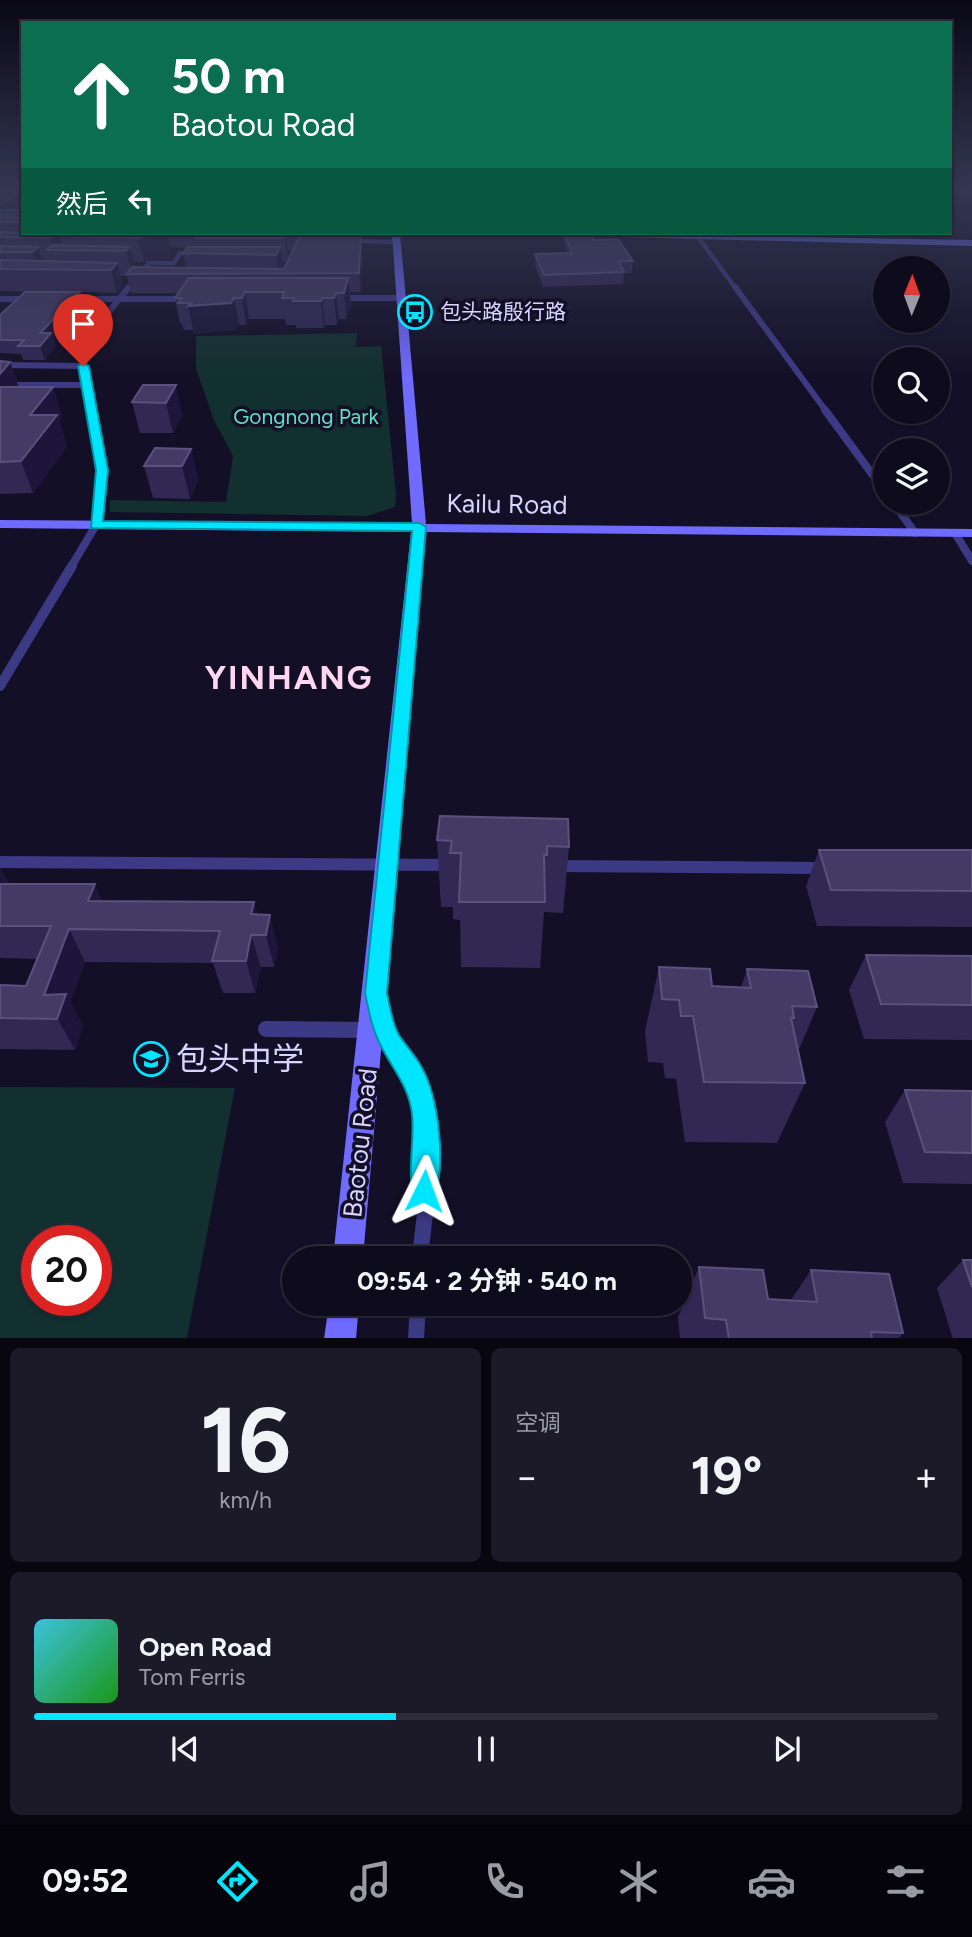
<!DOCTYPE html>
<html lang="zh">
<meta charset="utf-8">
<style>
:root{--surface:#0e0b1c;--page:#1c1929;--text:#f1f3f6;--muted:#9b9ba3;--line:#2e2b3b;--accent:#00e5ff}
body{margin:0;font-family:Figtree,"Noto Sans SC",sans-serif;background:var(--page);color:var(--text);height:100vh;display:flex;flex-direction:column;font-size:26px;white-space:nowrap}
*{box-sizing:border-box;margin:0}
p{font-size:23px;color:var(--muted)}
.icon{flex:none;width:38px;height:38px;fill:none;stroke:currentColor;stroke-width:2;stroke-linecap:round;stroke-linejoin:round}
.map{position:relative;height:1338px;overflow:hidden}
.details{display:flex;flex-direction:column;gap:10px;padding:10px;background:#08060f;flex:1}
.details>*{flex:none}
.banner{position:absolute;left:21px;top:21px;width:931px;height:214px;border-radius:0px;box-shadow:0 2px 5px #0004,0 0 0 2px var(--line);background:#0b6e4f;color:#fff;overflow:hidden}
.needle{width:46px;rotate:1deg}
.tools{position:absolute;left:873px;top:256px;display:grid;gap:14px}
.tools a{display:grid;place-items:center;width:77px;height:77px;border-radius:50%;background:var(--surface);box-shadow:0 2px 5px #0004,0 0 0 2px var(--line);font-size:35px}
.speed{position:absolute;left:21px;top:1225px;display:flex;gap:14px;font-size:35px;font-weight:700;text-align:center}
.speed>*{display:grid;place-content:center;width:91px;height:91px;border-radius:50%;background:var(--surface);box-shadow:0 2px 5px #0004,0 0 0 2px var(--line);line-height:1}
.speed .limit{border:10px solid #d22;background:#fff;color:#111}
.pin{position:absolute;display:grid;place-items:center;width:60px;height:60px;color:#fff;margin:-72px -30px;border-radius:50% 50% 50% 0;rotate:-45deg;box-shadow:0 0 7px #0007}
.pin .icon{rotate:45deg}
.me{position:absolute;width:77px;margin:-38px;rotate:3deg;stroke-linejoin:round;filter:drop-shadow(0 0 5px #0008)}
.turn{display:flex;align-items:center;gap:24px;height:147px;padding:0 35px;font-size:32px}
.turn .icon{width:91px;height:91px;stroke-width:2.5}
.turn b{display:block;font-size:49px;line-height:60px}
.then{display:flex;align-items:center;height:66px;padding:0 35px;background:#0003;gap:14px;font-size:26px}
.big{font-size:52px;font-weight:700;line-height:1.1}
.details .tile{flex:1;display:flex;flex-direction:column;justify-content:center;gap:10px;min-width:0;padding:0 24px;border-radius:10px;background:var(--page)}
.details .dial{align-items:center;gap:0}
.dial b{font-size:91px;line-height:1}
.song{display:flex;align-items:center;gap:21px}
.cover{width:84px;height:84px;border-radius:10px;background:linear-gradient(135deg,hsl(190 70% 55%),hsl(120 70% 35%))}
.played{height:7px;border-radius:4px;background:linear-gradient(90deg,var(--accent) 40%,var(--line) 40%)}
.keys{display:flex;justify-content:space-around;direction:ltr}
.heat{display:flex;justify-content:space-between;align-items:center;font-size:38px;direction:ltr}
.details .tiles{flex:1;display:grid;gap:10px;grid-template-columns:1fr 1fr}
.tile:last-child{grid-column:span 2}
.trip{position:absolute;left:282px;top:1246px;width:410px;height:70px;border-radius:35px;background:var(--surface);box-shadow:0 2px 5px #0004,0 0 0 2px var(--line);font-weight:700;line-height:70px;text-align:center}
.dock{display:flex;height:112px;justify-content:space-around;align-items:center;background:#06040b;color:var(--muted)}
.dock .icon{width:49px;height:49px}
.dock .on{color:var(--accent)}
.dock b{font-size:32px;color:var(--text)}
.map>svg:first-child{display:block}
.green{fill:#12302f;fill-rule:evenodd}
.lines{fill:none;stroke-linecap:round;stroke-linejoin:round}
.lane-far5{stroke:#3d3a85;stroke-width:4.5}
.lane-far4{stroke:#3d3a85;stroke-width:6}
.lane-far3{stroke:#3d3a85;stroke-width:8}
.lane-far2{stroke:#3d3a85;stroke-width:10}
.lane-far1{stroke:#3d3a85;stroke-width:12}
.lane{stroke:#3d3a85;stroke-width:16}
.secondary{fill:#6f6bff;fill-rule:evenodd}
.wall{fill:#312854;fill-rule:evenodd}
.shaded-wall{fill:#1d163a}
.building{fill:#433a66;stroke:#5a527e;stroke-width:2}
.route{fill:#00e5ff;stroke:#0095a6;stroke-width:2}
.labels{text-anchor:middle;stroke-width:7;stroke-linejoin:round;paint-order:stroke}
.far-poi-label{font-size:21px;fill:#d9d4ff;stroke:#130f26;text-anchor:start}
.far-park-label{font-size:21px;fill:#5fe0c0;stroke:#130f26}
.street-label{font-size:26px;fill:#d9d4ff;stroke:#130f26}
.near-poi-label{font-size:32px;fill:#d9d4ff;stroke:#130f26;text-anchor:start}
.district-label{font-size:33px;font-weight:bold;letter-spacing:2px;fill:#ffd6f0;stroke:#130f26}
</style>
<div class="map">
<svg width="972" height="1339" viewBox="0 0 972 1339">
<rect width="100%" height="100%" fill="#130f26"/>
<path class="green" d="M357 333 356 347 381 346 396 494 395 507 367 516 110 512V500L226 502 233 456 214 420 196 369V336Z
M0 1087 235 1088 187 1338H0ZM37 1241H96V1300H37Z"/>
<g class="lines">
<path class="lane-far5" d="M0 204 20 191
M696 234 736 289
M351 241 396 242
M128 289 149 263H174L180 253H195"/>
<path class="lane-far4" d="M735 287 826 411
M340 298H402
M0 299H31
M71 299H185
M0 365 84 366
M0 385H88
M92 411C89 397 84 382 84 368 84 338 112 308 129 287"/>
<path class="lane-far3" d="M825 410 886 493
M893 502 915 533
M955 533 972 561
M71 567 96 525 102 470 92 410"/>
<path class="lane-far2" d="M0 686 72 566"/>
<path class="lane-far1" d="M0 862 451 865
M557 866 822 868
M381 1014 382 1018"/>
<path class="lane" d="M382 1017C389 1044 411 1066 420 1093 438 1144 425 1205 420 1258
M266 1029 370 1030
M416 1339 418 1304"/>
<path class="secondary" d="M392 233H400L426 524 972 529V537L426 532 363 1258H333L411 532 0 528V520L412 523Z
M539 233 972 240V246L543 235Z
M329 1304H359L356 1339H324Z"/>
</g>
<path class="wall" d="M0 210H23V233H202V234H209V233H334L335 234 363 252 361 292H350L351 304 346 319H339L337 325H325L324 328H296V325H286L285 319H249L246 325H239L235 330 194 334 193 330H184L182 324H180L175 298 178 293H131L127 276H120L123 286 117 293 80 292 83 304 53 338 55 347 45 360H23L21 354 0 353V315L37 292 0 291ZM169 247 187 248 183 253 186 267H135L134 262H144L172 258ZM288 250H293L289 258ZM282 262H287L284 269H283Z
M563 233H593V240L633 261 632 273H624L623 284 543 287 535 266V254L568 253 563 238Z
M0 361 10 362 19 387H53L62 417 59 421 67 446 33 493 0 494Z
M143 385 182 415 173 433H140L132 402Z
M191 449 198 480 190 499 153 498 144 466Z
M437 840 569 847 563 913 544 912 540 968 461 967 460 920 453 919V907H441Z
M819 850H972V927L817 926 806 886Z
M0 867 9 884 102 901 254 902 257 914 278 947 274 967H261L255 993H223L213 963 85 962 70 1002 83 1026 75 1050 0 1049V985L26 986 38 959 0 958Z
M866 955 972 956V1040L864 1039 849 990Z
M659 967 712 986 741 988 747 969 817 1007 798 1052 805 1083 777 1143 685 1142 676 1079 665 1078 663 1063 648 1062 645 1031Z
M905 1090 972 1091V1184L903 1183 885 1122Z
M963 1260H972V1339H953L937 1288Z
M699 1267 768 1299 791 1300 811 1270 903 1333 898 1339H680L678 1317Z"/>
<path class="shaded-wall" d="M58 233 63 250H54L51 238Z
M167 233 172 258 144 262 138 238Z
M361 234 363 252 361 292 359 273Z
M286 235 290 259 288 262 285 238Z
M38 247 45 269H37L32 252Z
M130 247 136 272 132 274 126 251Z
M280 247 284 272 279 273 276 255Z
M117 263 123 286 117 293 111 270Z
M348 278 351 304 346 319 344 293Z
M80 292 83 304 53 338 55 347 45 360 40 346V333Z
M245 292 249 319 246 325 242 298Z
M336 293 339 319 337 325 334 298Z
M234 298 239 325 235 330 194 334 188 306Z
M322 298 325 325 324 328 321 301Z
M10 362 20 391 0 416V374Z
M176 385 182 415 173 433 166 403Z
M53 387 62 417 59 421 67 446 33 493 21 461 30 415Z
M191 449 198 480 190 499 182 466Z
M0 867 9 884 0 903Z
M95 884 109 917 88 901Z
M254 902 263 935 251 914Z
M270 915 278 947 274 967 266 935Z
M69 929 85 962 70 1002 83 1026 75 1050 44 995Z
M251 935 261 967 255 993 246 961Z"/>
<path class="building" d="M0 210H23V222H0Z
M0 232 23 233H58L51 238 0 237Z
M71 233H167L138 238 66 236Z
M298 233H328L327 234H361L359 273 127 274 132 267 284 269 299 238Z
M565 233H593V240L618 239 633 261H618L624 272 544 275 535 254 572 253Z
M200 234 286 235 285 238H196Z
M53 245 130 247 126 251 47 250Z
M0 246 38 247 32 252H0Z
M188 247H280L276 255 183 253Z
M0 260 117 263 111 270 0 269Z
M189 278H348L344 293H336L334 298H322L321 301H293L294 298H282L284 292H245L242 298H234L231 303 188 306 191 303H178L182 298H175Z
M25 292H80L40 333H51L40 346H18L24 340H0V315Z
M0 361 10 362 0 374Z
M143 385H176L166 403 132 402Z
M0 387H53L30 415H57L21 461 0 462Z
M155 448 191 449 182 466H144Z
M440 816 568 819 569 847 547 846V855H544L545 902H459L461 853H450L452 841 437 840Z
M819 850H972V891L831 890Z
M0 884H95L88 901 254 902 251 914 270 915 266 935H251L246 961H212L220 931 69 929 44 995 66 994 57 1019 0 1018V985L26 986 51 926H0Z
M866 955 972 956V1005L881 1004Z
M659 967 710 969 712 986 751 988 747 969 808 971 817 1007 792 1006 794 1018H791L805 1083 704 1082 693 1016H681L679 1000 662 999Z
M905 1090 972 1091V1153L925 1152Z
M963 1260H972V1287Z
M699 1267 763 1270 768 1299 817 1302 811 1270 889 1274 903 1333 871 1332 872 1339H729L726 1320 705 1318Z"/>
<linearGradient id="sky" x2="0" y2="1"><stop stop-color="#0a0815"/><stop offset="0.5" stop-color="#333752"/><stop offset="1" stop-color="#333752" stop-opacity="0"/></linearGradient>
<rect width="972" height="379" fill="url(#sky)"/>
<path class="route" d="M83 363 89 366 108 470 103 521 419 523 426 527 387 993C390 1007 392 1023 399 1035 406 1046 415 1055 421 1066 439 1097 447 1167 433 1200L424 1204 415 1200C406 1178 415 1139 412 1114 409 1088 395 1072 383 1050 373 1033 369 1013 365 993L412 531 91 528 96 470 78 366Z"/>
<defs>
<g id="bus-ring" transform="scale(1.75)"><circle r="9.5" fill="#130f26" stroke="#00e5ff" stroke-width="1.5"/><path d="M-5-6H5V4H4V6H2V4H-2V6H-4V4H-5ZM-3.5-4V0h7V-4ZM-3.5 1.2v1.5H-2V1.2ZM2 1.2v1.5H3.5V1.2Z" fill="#00e5ff"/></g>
<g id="school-ring" transform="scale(1.75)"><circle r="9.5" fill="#130f26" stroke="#00e5ff" stroke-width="1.5"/><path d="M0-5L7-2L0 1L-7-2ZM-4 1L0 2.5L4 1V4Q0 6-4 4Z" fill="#00e5ff"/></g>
</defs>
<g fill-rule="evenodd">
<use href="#bus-ring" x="415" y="312"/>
<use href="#school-ring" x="151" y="1059"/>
</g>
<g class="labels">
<g class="far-poi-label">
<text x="440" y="319">包头路殷行路</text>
</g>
<g class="far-park-label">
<text x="306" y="424">Gongnong Park</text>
</g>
<g class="street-label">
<text transform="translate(507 504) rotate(1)" y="9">Kailu Road</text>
<text transform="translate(360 1143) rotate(-84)" y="9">Baotou Road</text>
</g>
<g class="near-poi-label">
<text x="176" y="1070">包头中学</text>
</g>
<g class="district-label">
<text x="289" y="689">YINHANG</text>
</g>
</g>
</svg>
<div class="tools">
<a><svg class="needle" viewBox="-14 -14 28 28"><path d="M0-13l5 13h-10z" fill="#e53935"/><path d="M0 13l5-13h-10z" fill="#9b9ba3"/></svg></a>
<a><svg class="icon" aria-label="search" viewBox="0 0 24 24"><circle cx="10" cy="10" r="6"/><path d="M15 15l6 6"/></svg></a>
<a><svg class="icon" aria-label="layers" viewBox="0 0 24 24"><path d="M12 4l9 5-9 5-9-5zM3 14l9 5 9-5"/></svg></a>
</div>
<div class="speed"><div class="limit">20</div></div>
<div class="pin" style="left:83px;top:366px;background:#d93025"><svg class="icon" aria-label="arrive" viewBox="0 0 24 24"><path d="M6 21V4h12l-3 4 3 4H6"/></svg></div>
<svg class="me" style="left:424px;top:1191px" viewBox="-20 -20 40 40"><path d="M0-17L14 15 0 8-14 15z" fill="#00e5ff" stroke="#fff" stroke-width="4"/></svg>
<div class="trip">09:54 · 2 分钟 · 540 m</div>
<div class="banner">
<div class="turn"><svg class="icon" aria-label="ahead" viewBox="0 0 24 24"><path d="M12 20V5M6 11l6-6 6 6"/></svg><div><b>50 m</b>Baotou Road</div></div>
<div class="then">然后<svg class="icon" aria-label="left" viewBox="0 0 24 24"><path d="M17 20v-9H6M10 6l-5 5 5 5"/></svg></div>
</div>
</div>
<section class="details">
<div class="tiles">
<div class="tile dial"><b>16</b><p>km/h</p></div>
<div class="tile"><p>空调</p>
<div class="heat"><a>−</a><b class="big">19°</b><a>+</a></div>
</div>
<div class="tile">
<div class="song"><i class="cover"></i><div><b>Open Road</b><p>Tom Ferris</p></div></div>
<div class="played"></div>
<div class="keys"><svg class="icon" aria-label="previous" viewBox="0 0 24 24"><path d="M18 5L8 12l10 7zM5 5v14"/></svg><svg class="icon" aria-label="pause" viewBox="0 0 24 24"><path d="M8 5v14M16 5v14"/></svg><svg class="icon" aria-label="next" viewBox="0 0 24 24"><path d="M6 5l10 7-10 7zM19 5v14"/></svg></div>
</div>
</div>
</section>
<nav class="dock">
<b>09:52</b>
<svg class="icon on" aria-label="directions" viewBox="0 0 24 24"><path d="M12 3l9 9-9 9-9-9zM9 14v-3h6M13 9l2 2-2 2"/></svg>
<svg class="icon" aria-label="music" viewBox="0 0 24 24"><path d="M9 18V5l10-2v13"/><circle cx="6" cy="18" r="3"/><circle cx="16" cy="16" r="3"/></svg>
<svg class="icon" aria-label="phone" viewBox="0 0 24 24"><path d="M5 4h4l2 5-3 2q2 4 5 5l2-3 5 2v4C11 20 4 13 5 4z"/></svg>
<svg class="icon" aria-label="climate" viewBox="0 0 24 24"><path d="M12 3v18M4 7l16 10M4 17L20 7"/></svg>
<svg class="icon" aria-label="car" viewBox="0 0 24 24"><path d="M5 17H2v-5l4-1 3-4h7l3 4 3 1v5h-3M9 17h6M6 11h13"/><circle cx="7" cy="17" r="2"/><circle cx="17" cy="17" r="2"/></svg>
<svg class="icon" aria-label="filters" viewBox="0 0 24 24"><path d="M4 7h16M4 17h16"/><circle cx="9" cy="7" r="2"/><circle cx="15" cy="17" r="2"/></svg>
</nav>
